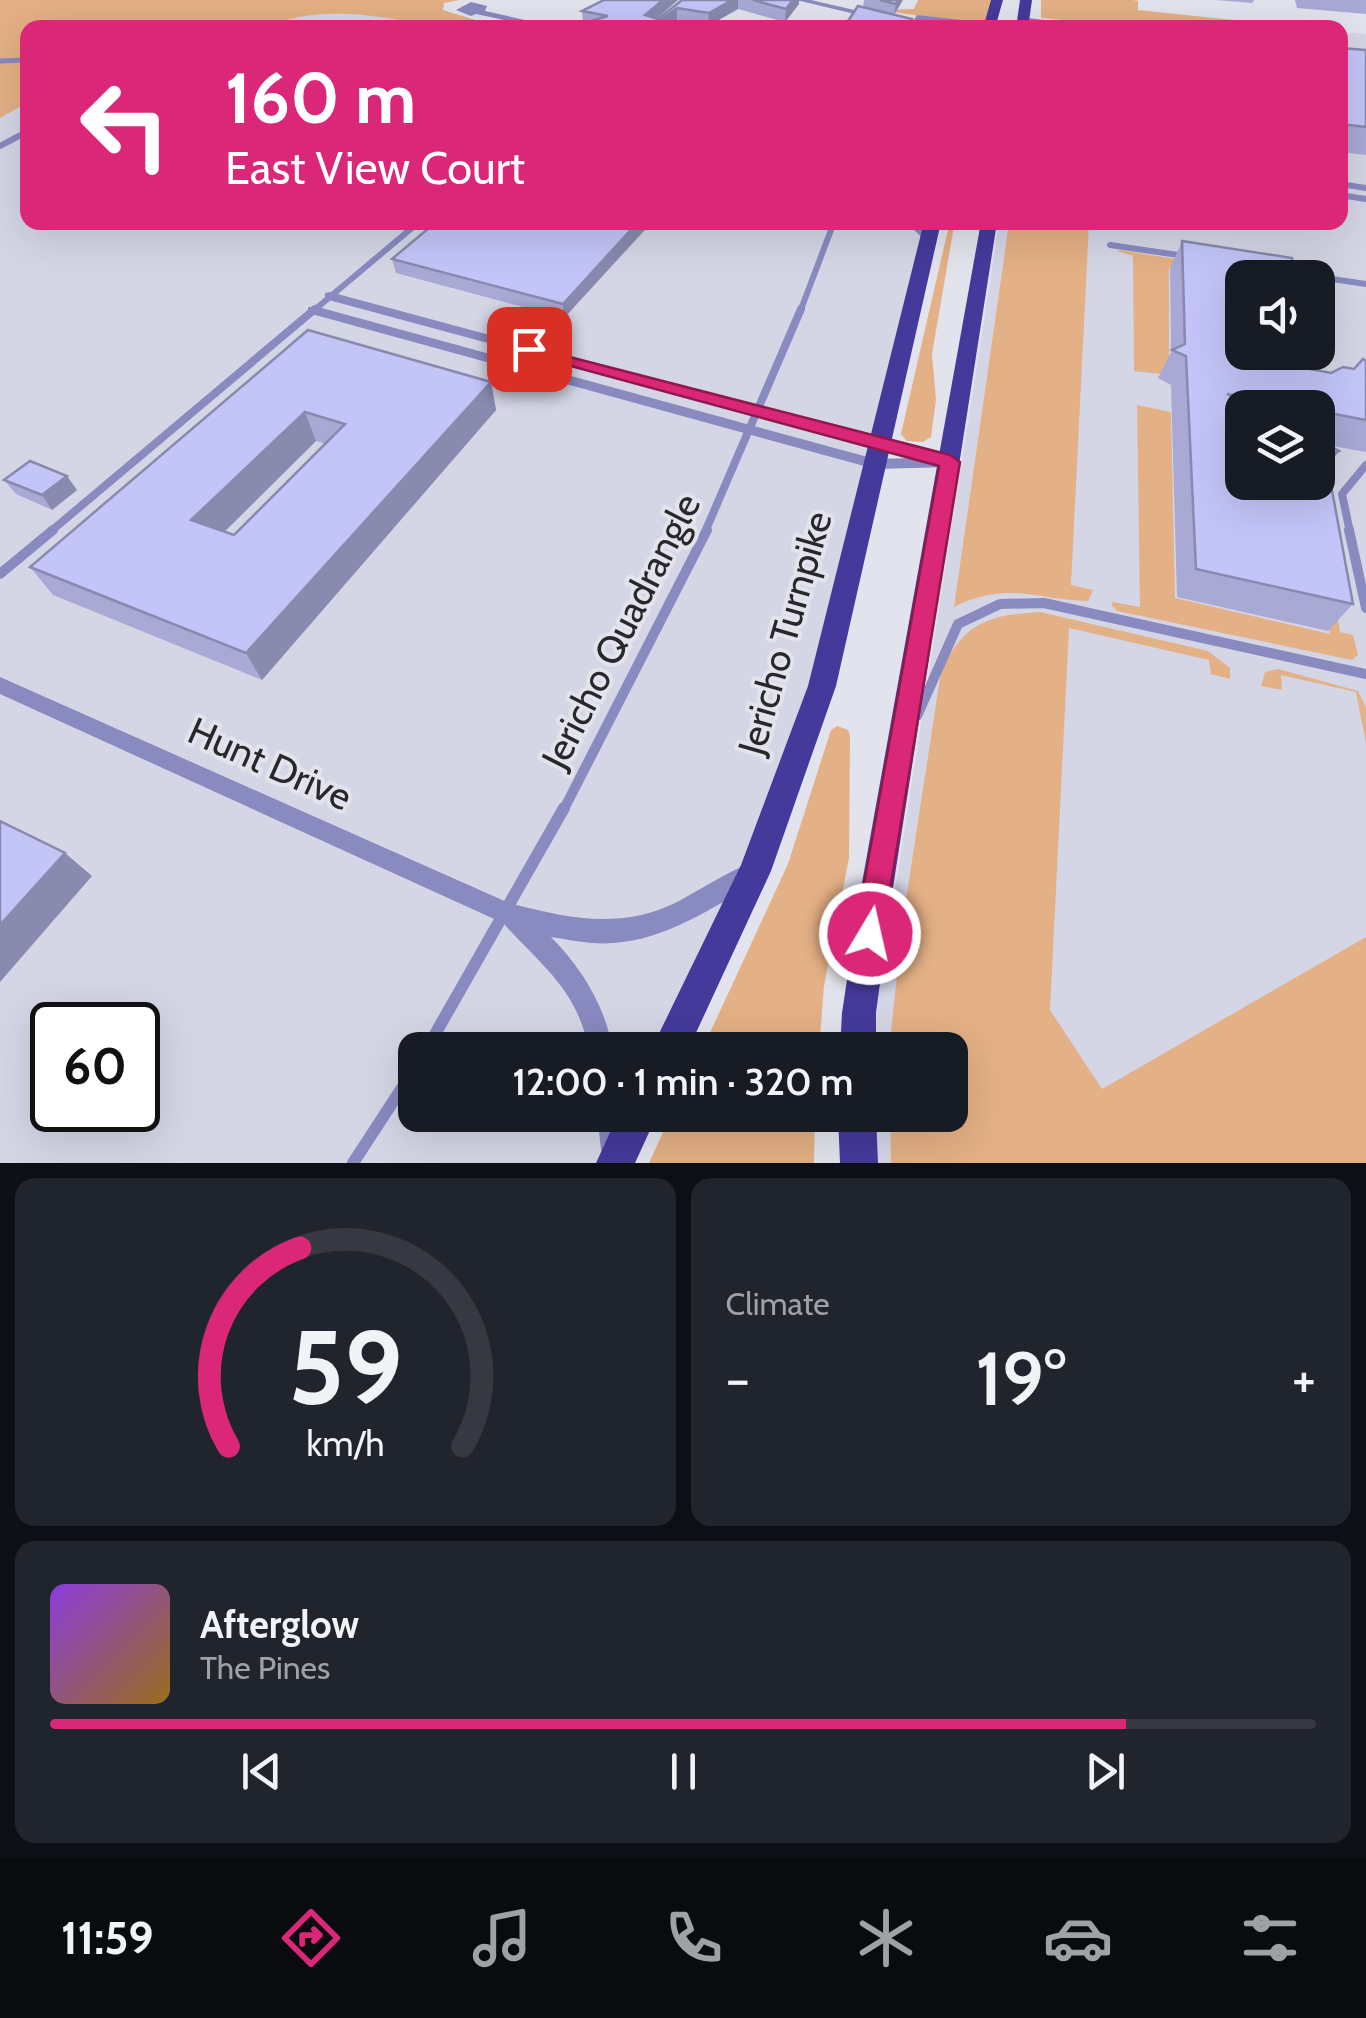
<!DOCTYPE html>
<meta charset="utf-8">
<style>
:root{--surface:#171b24;--page:#20242c;--text:#f1f3f6;--muted:#9ea1a6;--line:#363941;--accent:#db2777}
body{margin:0;font-family:Cabin,sans-serif;background:var(--page);color:var(--text);height:100vh;display:flex;flex-direction:column;font-size:38px;white-space:nowrap}
*{box-sizing:border-box;margin:0}
p{font-size:32px;color:var(--muted)}
.icon{flex:none;width:55px;height:55px;fill:none;stroke:currentColor;stroke-width:2;stroke-linecap:round;stroke-linejoin:round}
.map{position:relative;height:1163px;overflow:hidden}
.drawer{display:flex;flex-direction:column;gap:15px;padding:15px;background:#0d0f14;flex:1}
.drawer>*{flex:none}
.banner{position:absolute;left:20px;top:20px;width:1328px;height:210px;border-radius:20px;box-shadow:0 10px 40px #0002;background:#db2777;color:#fff;overflow:hidden}
.controls{position:absolute;left:1225px;top:260px;display:grid;gap:20px}
.controls a{display:grid;place-items:center;width:110px;height:110px;border-radius:20px;background:var(--surface);box-shadow:0 10px 40px #0002;font-size:50px}
.speed{position:absolute;left:30px;top:1002px;display:flex;gap:20px;font-size:50px;font-weight:700;text-align:center}
.speed>*{display:grid;place-content:center;width:130px;height:130px;border-radius:50%;background:var(--surface);box-shadow:0 10px 40px #0002;line-height:1}
.speed .limit{border:5px solid #111;border-radius:15px;background:#fff;color:#111}
.pin{position:absolute;display:grid;place-items:center;width:85px;height:85px;color:#fff;margin:-42px;border-radius:20px;box-shadow:0 5px 15px #0006}
.me{position:absolute;width:110px;margin:-55px;rotate:9deg;stroke-linejoin:round;filter:drop-shadow(0 0 8px #0008)}
.turn{display:flex;align-items:center;gap:35px;height:210px;padding:0 40px;font-size:45px}
.turn .icon{width:130px;height:130px;stroke-width:2.5}
.turn b{display:block;font-size:70px;line-height:85px}
.big{font-size:75px;font-weight:600;line-height:1.1}
.drawer .card{flex:1;display:flex;flex-direction:column;justify-content:center;gap:15px;min-width:0;padding:0 35px;border-radius:20px;background:var(--page)}
.drawer .dial{align-items:center;gap:0}
.dial svg{height:260px;overflow:visible;fill:none;stroke:var(--line);stroke-width:7;stroke-linecap:round;text-anchor:middle}
.dial text{fill:var(--text);stroke:none}
.song{display:flex;align-items:center;gap:30px}
.cover{width:120px;height:120px;border-radius:15px;background:linear-gradient(135deg,hsl(270 70% 55%),hsl(40 70% 35%))}
.played{height:10px;border-radius:5px;background:linear-gradient(90deg,var(--accent) 85%,var(--line) 85%)}
.keys{display:flex;justify-content:space-around;direction:ltr}
.heat{display:flex;justify-content:space-between;align-items:center;font-size:55px;direction:ltr}
.drawer .tiles{flex:1;display:grid;gap:15px;grid-template-columns:1fr 1fr}
.card:last-child{grid-column:span 2}
.trip{position:absolute;left:398px;top:1032px;width:570px;height:100px;border-radius:20px;background:var(--surface);box-shadow:0 10px 40px #0002;font-weight:600;line-height:100px;text-align:center}
.menu{display:flex;height:160px;justify-content:space-around;align-items:center;background:#090b0e;color:var(--muted)}
.menu .icon{width:70px;height:70px}
.menu .current{color:var(--accent)}
.menu b{font-size:45px;color:var(--text)}
.map>svg:first-child{display:block}
.built{fill:#d4d6e6;fill-rule:evenodd}
.green{fill:#e4b085}
.lines{fill:none;stroke-linecap:round;stroke-linejoin:round}
.lane-far4{stroke:#888ac0;stroke-width:5}
.lane-far3{stroke:#888ac0;stroke-width:6}
.lane-far2{stroke:#888ac0;stroke-width:8}
.lane-far1{stroke:#888ac0;stroke-width:10}
.lane{stroke:#888ac0;stroke-width:12}
.street{fill:#888ac0;fill-rule:evenodd}
.primary{fill:#443a9b;fill-rule:evenodd}
.wall{fill:#a8a9d5;fill-rule:evenodd}
.shaded-wall{fill:#888aae}
.building{fill:#c3c5f8;stroke:#888aae;stroke-width:2.5;fill-rule:evenodd}
.route{fill:#db2777;stroke:#8e194d;stroke-width:2.5}
.labels{text-anchor:middle;stroke-width:8;stroke-linejoin:round;paint-order:stroke}
.street-label{font-size:38px;fill:#28282b;stroke:#e2e3ec}
</style>
<div class="map">
<svg width="1366" height="1163" viewBox="0 0 1366 1163">
<rect width="100%" height="100%" fill="#e2e3ec"/>
<path class="built" d="M339 12 410 19 437 27 263 28 292 15Z
M1340 32 1366 34V1163H873L869 1115H950V1050H874L879 993 999 223 1340 222ZM1242 278H1318V352H1242ZM1242 408H1318V482H1242Z
M27 103 28 222 933 223 843 604 669 1050H415V1115H638L615 1163H0V118ZM52 1025H138V1110H52Z"/>
<path class="green" d="M0 0H459L444 3 443 10 498 27C478 27 454 31 434 27 377 15 319 4 263 28H28L27 103 0 118Z
M918 0H997L989 26 879 10 914 9Z
M1041 0H1133L1138 1V10L1301 27 1145 28 1041 18Z
M1009 223H1089L1071 585 1093 590 1088 601C1035 600 1008 580 954 607Z
M949 225 954 226 932 354 936 400 931 437 923 442 907 441 901 434Z
M1117 251 1120 250 1273 275 1242 280 1169 268V375L1134 371 1133 256Z
M1137 405 1171 412 1175 598 1330 634 1306 484 1318 482 1340 632 1353 635 1358 655 1352 660 1117 611 1112 606V602L1140 607Z
M1040 612 1208 651 1230 668V679L1211 674 1209 660 1069 628 1050 1010 1102 1089 1366 937V1163H891L890 1115H950V1050H889L903 919 941 672C963 623 988 615 1040 612Z
M1278 669 1358 691 1366 708V743L1356 692 1281 675 1282 690 1261 686 1265 672Z
M837 726 848 730 850 736 849 858 824 986 819 1050H702L788 864 831 730Z
M671 1115H815L814 1163H649Z"/>
<g class="lines">
<path class="lane-far4" d="M1024 20 1090 28
M0 61 28 60
M14 138 28 131"/>
<path class="lane-far3" d="M0 146 19 136
M1340 184 1366 188
M1340 195 1366 199
M910 222 927 238
M1110 245 1185 256
M1285 272 1366 284
M312 312 419 222
M800 312 834 222"/>
<path class="lane-far2" d="M50 532 315 309
M705 532 801 309
M1350 532 1342 494 1366 465"/>
<path class="lane-far1" d="M1349 530 1366 608
M0 574 53 530
M917 716 958 624 1000 604 1044 603 1366 674
M563 811 707 530"/>
<path class="lane" d="M426 1050 564 808
M353 1163 415 1068"/>
<path class="street" d="M796 0H811L932 28H914Z
M471 2 487 6 485 11 561 28H542L476 14 471 16 456 10Z
M917 15 989 23 993 26 979 28 914 20Z
M749 25 772 28H745Z
M330 292 942 457 956 458 958 462 950 467 875 469 308 313V307H318L875 459 914 458 325 299V293Z
M0 677 509 903C567 918 619 930 675 903 700 890 724 874 750 863L758 866 761 874 758 882C713 907 666 940 613 943 592 945 571 940 551 937 583 970 604 1004 613 1050H589C577 989 542 966 503 923L0 694Z
M597 1115H623L627 1149 623 1158 614 1162 605 1158 601 1149Z"/>
<path class="primary" d="M991 0H1003L995 28H983Z
M1020 0H1032L1028 28H1016Z
M924 222H941L836 686 771 871 688 1050H651L741 865 808 686Z
M981 222H997L892 894 876 1013V1050H840L842 1013 860 894Z
M618 1115H657L635 1163H596Z
M838 1115H876L878 1163H840Z"/>
</g>
<path class="wall" d="M682 0H799V4L785 22 738 9 708 26 677 21 668 28H567L583 23 582 11 658 19Z
M864 0H902L894 15 912 19 910 28H846V24L863 7Z
M1216 0H1254L1252 3Z
M1295 0H1366V14L1297 8Z
M1340 48 1366 50V155L1340 152Z
M436 222H652L564 318 396 273 392 259Z
M1182 241 1310 369 1331 373 1354 369 1366 361V452L1327 445 1328 467 1353 604 1328 631 1177 597 1171 385 1158 378 1171 352 1170 269ZM1242 408H1318V482Z
M308 330 491 382 496 410 262 680 53 595 30 567ZM316 441 326 444 234 535 224 532Z
M4 480 77 490 52 510 16 494Z"/>
<path class="shaded-wall" d="M663 0H678L646 28 645 15Z
M732 0H738V9L708 26 709 13Z
M793 0H799V4L785 22 786 9Z
M898 0H903L894 15 896 4Z
M677 8V21L668 28H650Z
M638 222H652L564 318 563 304Z
M491 382 496 410 262 680 246 653Z
M305 412 316 441 207 549 191 520Z
M1339 451 1318 480 1326 458Z
M67 476 77 490 52 510 42 495Z
M65 853 92 876 0 982V925Z"/>
<path class="building" d="M604 0H663L645 15 658 19 682 0H732L709 13 677 8 650 28H567L608 16 582 11Z
M753 0H793L786 9Z
M880 0H898L896 4Z
M858 6 912 19 906 28H858L846 24Z
M1340 48 1366 50V127L1340 124Z
M436 222H638L563 304 392 259Z
M1182 241 1292 258 1295 278H1242V352H1308L1310 369 1331 373 1343 367 1354 369 1363 359 1366 361V420L1318 411V408H1299L1227 394 1253 408H1242V482H1318V440L1339 451 1326 458 1353 604 1196 569 1186 356 1172 350 1185 344Z
M308 330 491 382 246 653 30 567ZM305 412 345 424 234 535 191 520Z
M30 461 67 476 42 495 4 480Z
M0 821 65 853 0 925Z"/>
<path class="route" d="M523 345 950 455 960 462 881 945 870 949 860 945 855 934 939 466 523 353Z"/>
<g class="labels">
<g class="street-label">
<text transform="translate(621 631) rotate(-63)" y="13">Jericho Quadrangle</text>
<text transform="translate(785 633) rotate(-74)" y="13">Jericho Turnpike</text>
<text transform="translate(270 764) rotate(24)" y="13">Hunt Drive</text>
</g>
</g>
</svg>
<div class="controls">
<a><svg class="icon" aria-label="sound" viewBox="0 0 24 24"><path d="M4 9h4l5-4v14l-5-4H4zM17 9q2 3 0 6"/></svg></a>
<a><svg class="icon" aria-label="layers" viewBox="0 0 24 24"><path d="M12 4l9 5-9 5-9-5zM3 14l9 5 9-5"/></svg></a>
</div>
<div class="speed"><div class="limit">60</div></div>
<div class="pin" style="left:529px;top:349px;background:#d93025"><svg class="icon" aria-label="arrive" viewBox="0 0 24 24"><path d="M6 21V4h12l-3 4 3 4H6"/></svg></div>
<svg class="me" style="left:870px;top:934px" viewBox="-20 -20 40 40"><circle r="17" fill="#db2777" stroke="#fff" stroke-width="3"/><path d="M0-11L8 9 0 5-8 9z" fill="#fff"/></svg>
<div class="trip">12:00 · 1 min · 320 m</div>
<div class="banner">
<div class="turn"><svg class="icon" aria-label="left" viewBox="0 0 24 24"><path d="M17 20v-9H6M10 6l-5 5 5 5"/></svg><div><b>160 m</b>East View Court</div></div>
</div>
</div>
<section class="drawer">
<div class="tiles">
<div class="card dial"><svg viewBox="0 0 100 80">
<path d="M14 69A42 42 0 1 1 86 69"/>
<path d="M14 69A42 42 0 0 1 36 8" stroke="#db2777"/>
<text x="50" y="56" font-size="32" font-weight="700">59</text>
<text x="50" y="72" font-size="11">km/h</text>
</svg></div>
<div class="card"><p>Climate</p>
<div class="heat"><a>−</a><b class="big">19°</b><a>+</a></div>
</div>
<div class="card">
<div class="song"><i class="cover"></i><div><b>Afterglow</b><p>The Pines</p></div></div>
<div class="played"></div>
<div class="keys"><svg class="icon" aria-label="previous" viewBox="0 0 24 24"><path d="M18 5L8 12l10 7zM5 5v14"/></svg><svg class="icon" aria-label="pause" viewBox="0 0 24 24"><path d="M8 5v14M16 5v14"/></svg><svg class="icon" aria-label="next" viewBox="0 0 24 24"><path d="M6 5l10 7-10 7zM19 5v14"/></svg></div>
</div>
</div>
</section>
<nav class="menu">
<b>11:59</b>
<svg class="icon current" aria-label="directions" viewBox="0 0 24 24"><path d="M12 3l9 9-9 9-9-9zM9 14v-3h6M13 9l2 2-2 2"/></svg>
<svg class="icon" aria-label="music" viewBox="0 0 24 24"><path d="M9 18V5l10-2v13"/><circle cx="6" cy="18" r="3"/><circle cx="16" cy="16" r="3"/></svg>
<svg class="icon" aria-label="phone" viewBox="0 0 24 24"><path d="M5 4h4l2 5-3 2q2 4 5 5l2-3 5 2v4C11 20 4 13 5 4z"/></svg>
<svg class="icon" aria-label="climate" viewBox="0 0 24 24"><path d="M12 3v18M4 7l16 10M4 17L20 7"/></svg>
<svg class="icon" aria-label="car" viewBox="0 0 24 24"><path d="M5 17H2v-5l4-1 3-4h7l3 4 3 1v5h-3M9 17h6M6 11h13"/><circle cx="7" cy="17" r="2"/><circle cx="17" cy="17" r="2"/></svg>
<svg class="icon" aria-label="filters" viewBox="0 0 24 24"><path d="M4 7h16M4 17h16"/><circle cx="9" cy="7" r="2"/><circle cx="15" cy="17" r="2"/></svg>
</nav>
